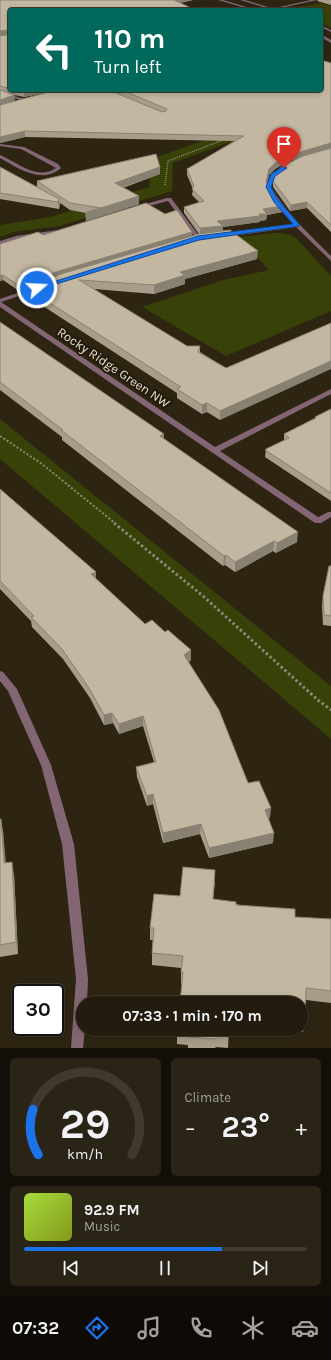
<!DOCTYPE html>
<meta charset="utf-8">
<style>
:root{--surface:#221b0e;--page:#2a2417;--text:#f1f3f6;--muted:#a2a19e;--line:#3f392e;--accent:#1a73e8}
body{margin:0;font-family:Karla,sans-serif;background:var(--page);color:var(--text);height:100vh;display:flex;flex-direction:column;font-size:15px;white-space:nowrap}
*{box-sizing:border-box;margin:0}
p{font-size:13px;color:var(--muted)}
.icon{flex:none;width:22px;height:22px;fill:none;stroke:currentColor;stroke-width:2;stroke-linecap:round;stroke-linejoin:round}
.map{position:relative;height:1048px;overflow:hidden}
.side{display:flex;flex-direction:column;gap:10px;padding:10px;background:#130f08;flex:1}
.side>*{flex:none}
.guide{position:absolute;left:8px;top:8px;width:315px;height:84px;border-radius:4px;box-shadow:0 2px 6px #0003,0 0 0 1px var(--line);background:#00695c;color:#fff;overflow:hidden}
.speed{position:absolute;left:12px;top:984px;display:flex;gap:8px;font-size:20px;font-weight:700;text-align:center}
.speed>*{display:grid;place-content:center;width:52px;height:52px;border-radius:50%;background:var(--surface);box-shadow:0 2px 6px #0003,0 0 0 1px var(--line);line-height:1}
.speed .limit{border:2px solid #111;border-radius:6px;background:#fff;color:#111}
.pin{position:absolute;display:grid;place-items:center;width:34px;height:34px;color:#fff;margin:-41px -17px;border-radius:50% 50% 50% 0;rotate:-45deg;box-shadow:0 0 4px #0007}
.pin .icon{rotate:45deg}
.me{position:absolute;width:44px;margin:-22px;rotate:71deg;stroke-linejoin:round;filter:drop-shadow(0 0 3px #0008)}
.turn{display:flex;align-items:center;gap:14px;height:84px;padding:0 20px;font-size:18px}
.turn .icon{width:52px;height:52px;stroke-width:2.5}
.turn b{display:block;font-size:28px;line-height:34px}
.big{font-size:30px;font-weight:700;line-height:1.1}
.side .widget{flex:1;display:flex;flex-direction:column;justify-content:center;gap:6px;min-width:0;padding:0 14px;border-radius:6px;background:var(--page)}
.side .dial{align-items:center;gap:0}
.dial svg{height:104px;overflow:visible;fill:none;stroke:var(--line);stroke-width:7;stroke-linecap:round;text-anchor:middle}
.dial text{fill:var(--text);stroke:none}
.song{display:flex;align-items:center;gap:12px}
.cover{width:48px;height:48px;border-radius:6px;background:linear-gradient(135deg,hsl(80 70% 55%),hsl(70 70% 35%))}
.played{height:4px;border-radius:2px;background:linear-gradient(90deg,var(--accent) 70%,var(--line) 70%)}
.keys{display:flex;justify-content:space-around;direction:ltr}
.heat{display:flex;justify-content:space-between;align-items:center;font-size:22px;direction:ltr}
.side .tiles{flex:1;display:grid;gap:10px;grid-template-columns:1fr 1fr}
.widget:last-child{grid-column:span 2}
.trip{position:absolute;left:76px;top:996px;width:232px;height:40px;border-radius:20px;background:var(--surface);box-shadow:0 2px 6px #0003,0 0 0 1px var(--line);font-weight:700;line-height:40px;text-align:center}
.tabs{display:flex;height:64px;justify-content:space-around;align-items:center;background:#0e0b06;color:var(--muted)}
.tabs .icon{width:28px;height:28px}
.tabs .current{color:var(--accent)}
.tabs b{font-size:18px;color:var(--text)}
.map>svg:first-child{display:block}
.green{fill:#374108}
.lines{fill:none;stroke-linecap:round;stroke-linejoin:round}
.path-far3{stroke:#8e8677;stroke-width:1;stroke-dasharray:1 1;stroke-linecap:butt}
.path-far2{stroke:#8e8677;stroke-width:1.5;stroke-dasharray:1 1;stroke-linecap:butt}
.path-far1{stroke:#8e8677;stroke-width:2;stroke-dasharray:2 2;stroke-linecap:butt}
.path{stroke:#8e8677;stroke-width:3;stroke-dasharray:2.5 2.5;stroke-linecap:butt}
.service{fill:#836573;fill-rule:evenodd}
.minor{fill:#836573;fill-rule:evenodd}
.tertiary{fill:#836573;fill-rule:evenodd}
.wall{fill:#a89d8a;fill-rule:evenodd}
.shaded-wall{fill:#888071}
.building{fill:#c3b7a1;stroke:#888071}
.route{fill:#1a73e8;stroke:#114b97}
.labels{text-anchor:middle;stroke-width:4;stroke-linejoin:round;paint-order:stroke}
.street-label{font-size:13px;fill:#e3ddd1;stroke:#231a08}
</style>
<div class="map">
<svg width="331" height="1048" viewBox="0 0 331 1048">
<rect width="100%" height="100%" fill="#2d2412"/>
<path class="green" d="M320 3 331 6V28L321 23V10H296L298 7Z
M273 116 288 121 173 163 172 191 60 226 14 232 0 237V225L50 217 149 187 151 159Z
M273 233C282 233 289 233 297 239L331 276V311L226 356 142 307 223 280 269 270 238 237Z
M0 419 331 686V739L0 459Z"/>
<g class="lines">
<path class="path-far3" d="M197 10 199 8 206 7"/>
<path class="path-far2" d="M165 185 168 161 223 140"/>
<path class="path-far1" d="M0 436 42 464 116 524"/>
<path class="path" d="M114 523 203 596 319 701 331 710"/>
<path class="service" d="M167 198H171L200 237V239H196L168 201 138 209 135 207Z
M58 230 61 232 60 233 17 239 0 245V241L16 236Z
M328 512H331V517L321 523H315L314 521 315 519Z"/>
<path class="minor" d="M311 0H317L272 10H266Z
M0 92 25 99 26 100 24 101 0 94Z
M0 144 24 147 58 164 61 168C43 185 17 168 0 158V155C17 162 37 181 56 168L21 149 0 146Z
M282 167 286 168 275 177 271 187C287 214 309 234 331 256V261L296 227 225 237 222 235 225 233 293 224 280 208 267 187 271 175Z
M35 287 38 289 37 290 1 302 215 447 331 389V394L220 451 321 519 322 521 321 523H315L0 307V299Z
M0 671 3 672 17 689 51 765 74 844 88 979 87 1003H83V1029H85L83 1048H71L76 979 62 844 41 765 8 691 0 681Z"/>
<path class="tertiary" d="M218 0H223L257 10H252Z
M240 0H245L278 10H273Z
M321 25 331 30V32L321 27Z
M321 34 331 40V43L321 37Z"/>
</g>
<path class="wall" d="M0 0H193L180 3 191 8V10H10V90H321L331 63V232L307 208 290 211 273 187V181L297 159 289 161 275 169 269 175 267 183 282 212 267 215 266 220 260 221V222L223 227V231L257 259 185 279V284L154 294 94 289 187 346H200V352L226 368 220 420 207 412 202 414 177 398V393L26 295 25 289 19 291 3 280 0 281V244L43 235 192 236 199 234 184 213V207L199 202 192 195 193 189 187 175V169L234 141 25 137 0 143ZM54 91 5 104 15 100V95L24 97Z
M318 0H331V5L317 1Z
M0 167 37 187V181L160 174 123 188 139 204 86 221V213L70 210 60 203 59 209 0 199Z
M0 322 164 439 297 542 276 553 273 551 235 572 225 565 223 566 62 440V437L0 390Z
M331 409V501L265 457 266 449 284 440V434L315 418V417Z
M0 489 96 572V579L145 624 191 660 189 662 248 783 270 818 268 819 273 843 209 858 200 834 163 843 153 804 147 806 137 777 136 767 154 762 143 726 119 734 113 723 104 725 90 698 63 659 32 627 31 621 0 589Z
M331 566V626L323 625 322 606 323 596Z
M0 819 3 831 5 863 14 874 18 954 0 957Z
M215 882 213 899 295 917 331 919V1003L306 1000 305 1021 303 1032 274 1029H301V1003L181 984V968L152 965V953L153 940H150V928L180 896Z
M229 1029 228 1048 216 1047 215 1048H188V1045L177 1044V1032Z"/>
<path class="shaded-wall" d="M173 0H193L173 4Z
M9 30 10 35 0 36V31Z
M33 90H56L24 97V92Z
M15 95V100L0 105V100Z
M25 131V137L0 143V137Z
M331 143V149L289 161 275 169 269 175 266 188V182L269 169 275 163 290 155Z
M160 167V174L115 190V183Z
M139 196V204L86 221 85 213Z
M59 199 60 205 59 209 58 202Z
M307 202V208L290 211 291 205Z
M282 206V212L267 215 266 220 260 221V222L223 227V232L200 235V228L217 221 259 214 263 209Z
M192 232V237L25 287V289L19 291 18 285 59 271Z
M258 251 257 259 185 279V284L154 294V285L180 272Z
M3 275V280L0 281V276Z
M331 361V369L220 420V411Z
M207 403V412L202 414V405Z
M164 434V443L160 436Z
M298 532 297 542 276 553 277 543Z
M274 541 273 551 235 572V562Z
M226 555 225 565 223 566 224 556Z
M96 572V581L91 574Z
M191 650V660L184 665V655Z
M112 713 113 723 104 725V715Z
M143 716V726L119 734V724Z
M153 794V804L147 806V796Z
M271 808 270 818 264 820 265 810Z
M1 819 3 831 7 875 4 863Z
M201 824 200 834 163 843V833Z
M274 833 273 843 209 858V848Z
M12 862 14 874 18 954 16 942Z"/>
<path class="building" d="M0 0H174L191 8 189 10H10V31L9 30 0 31Z
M10 34V89L0 86V36Z
M321 60 331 63V143L290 155 275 163 269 169 266 182 282 206 263 209 267 214H259L260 216 217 221 223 226 200 228 184 207 204 201 192 189 194 186 187 169 244 136 25 131 0 137V105L56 90H109L162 112 166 111 167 109 122 90H321Z
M0 90 15 95 0 100Z
M15 90H33L24 92Z
M331 148V225L307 202 291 205 273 181 276 172 282 166 303 156Z
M156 154 160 167 115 183 139 196 85 213 101 208 70 203 37 181Z
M0 167 59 199 58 202 0 193Z
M146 203 165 214 177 210 192 232 59 271 18 285 3 275 0 276V244L38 232 43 235Z
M230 230 258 251 180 272 185 275 154 285 79 280 187 346H200L198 352 226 368 331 323V361L220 411 207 403 202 405 177 389 181 387 25 287 64 273 199 234Z
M0 322 164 434 160 436 298 532 277 543 274 541 235 562 226 555 224 556 61 430H63L0 382Z
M331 409V493L265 450 267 449H266L289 438 284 434 316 418 315 417Z
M0 489 96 572 91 574 145 624 152 620 165 632 168 630 191 650 184 655 219 710 248 783 259 781 271 808 265 810 274 833 209 848 201 824 163 833 153 794 147 796 136 767 156 762 143 716 119 724 112 713 104 715 89 688 62 649 31 617 34 616 0 581Z
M329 566H331V616L324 615 323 596Z
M0 819H1L4 863 12 862 16 942 0 945Z
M183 867 215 870 213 899 236 902V905L295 909V917L331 919V991L306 988 305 1021 301 1020V1003H180L183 972H181L183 956 152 953 154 928H150L154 894 180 896Z
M178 1029H229L228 1036H216V1039L188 1037 189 1033 177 1032Z"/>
<path class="route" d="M284 166 287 168 275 176 271 187 278 200 299 224V226L199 240 40 289 34 288 198 236 293 224 274 202 266 187 271 174Z"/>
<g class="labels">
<g class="street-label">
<text transform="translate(114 367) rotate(34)" y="5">Rocky Ridge Green NW</text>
</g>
</g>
</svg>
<div class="speed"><div class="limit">30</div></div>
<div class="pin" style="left:284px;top:168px;background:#d93025"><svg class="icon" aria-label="arrive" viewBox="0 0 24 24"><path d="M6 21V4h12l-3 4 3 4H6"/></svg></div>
<svg class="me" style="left:37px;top:288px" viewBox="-20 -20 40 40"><circle r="17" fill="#1a73e8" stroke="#fff" stroke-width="3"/><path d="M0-11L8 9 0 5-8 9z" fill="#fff"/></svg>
<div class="trip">07:33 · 1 min · 170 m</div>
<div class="guide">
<div class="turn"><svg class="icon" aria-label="left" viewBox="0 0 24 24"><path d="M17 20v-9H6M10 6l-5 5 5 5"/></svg><div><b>110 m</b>Turn left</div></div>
</div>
</div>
<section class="side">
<div class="tiles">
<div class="widget dial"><svg viewBox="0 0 100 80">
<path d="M14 69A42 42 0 1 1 86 69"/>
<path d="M14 69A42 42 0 0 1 10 34" stroke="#1a73e8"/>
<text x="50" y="56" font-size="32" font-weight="700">29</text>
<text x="50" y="72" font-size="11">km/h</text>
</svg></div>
<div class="widget"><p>Climate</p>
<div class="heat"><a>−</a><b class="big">23°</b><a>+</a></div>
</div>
<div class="widget">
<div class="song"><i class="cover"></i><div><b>92.9 FM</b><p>Music</p></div></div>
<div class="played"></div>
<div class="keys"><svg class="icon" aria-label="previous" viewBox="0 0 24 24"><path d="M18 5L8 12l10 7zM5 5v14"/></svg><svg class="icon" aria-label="pause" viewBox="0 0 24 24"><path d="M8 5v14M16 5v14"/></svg><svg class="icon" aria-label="next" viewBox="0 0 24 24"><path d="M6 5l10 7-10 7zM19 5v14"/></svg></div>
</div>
</div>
</section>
<nav class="tabs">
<b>07:32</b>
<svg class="icon current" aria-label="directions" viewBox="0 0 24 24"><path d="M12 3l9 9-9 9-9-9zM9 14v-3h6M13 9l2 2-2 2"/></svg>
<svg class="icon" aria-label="music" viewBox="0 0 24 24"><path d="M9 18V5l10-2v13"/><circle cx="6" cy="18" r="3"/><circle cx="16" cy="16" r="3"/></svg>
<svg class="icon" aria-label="phone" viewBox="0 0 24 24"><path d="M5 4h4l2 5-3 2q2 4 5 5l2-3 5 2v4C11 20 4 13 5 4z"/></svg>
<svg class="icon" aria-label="climate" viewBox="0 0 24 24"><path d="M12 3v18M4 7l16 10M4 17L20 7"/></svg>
<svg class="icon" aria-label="car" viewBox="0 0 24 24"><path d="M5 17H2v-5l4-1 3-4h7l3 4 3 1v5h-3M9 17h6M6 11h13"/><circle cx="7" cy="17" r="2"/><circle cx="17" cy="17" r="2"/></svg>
</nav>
